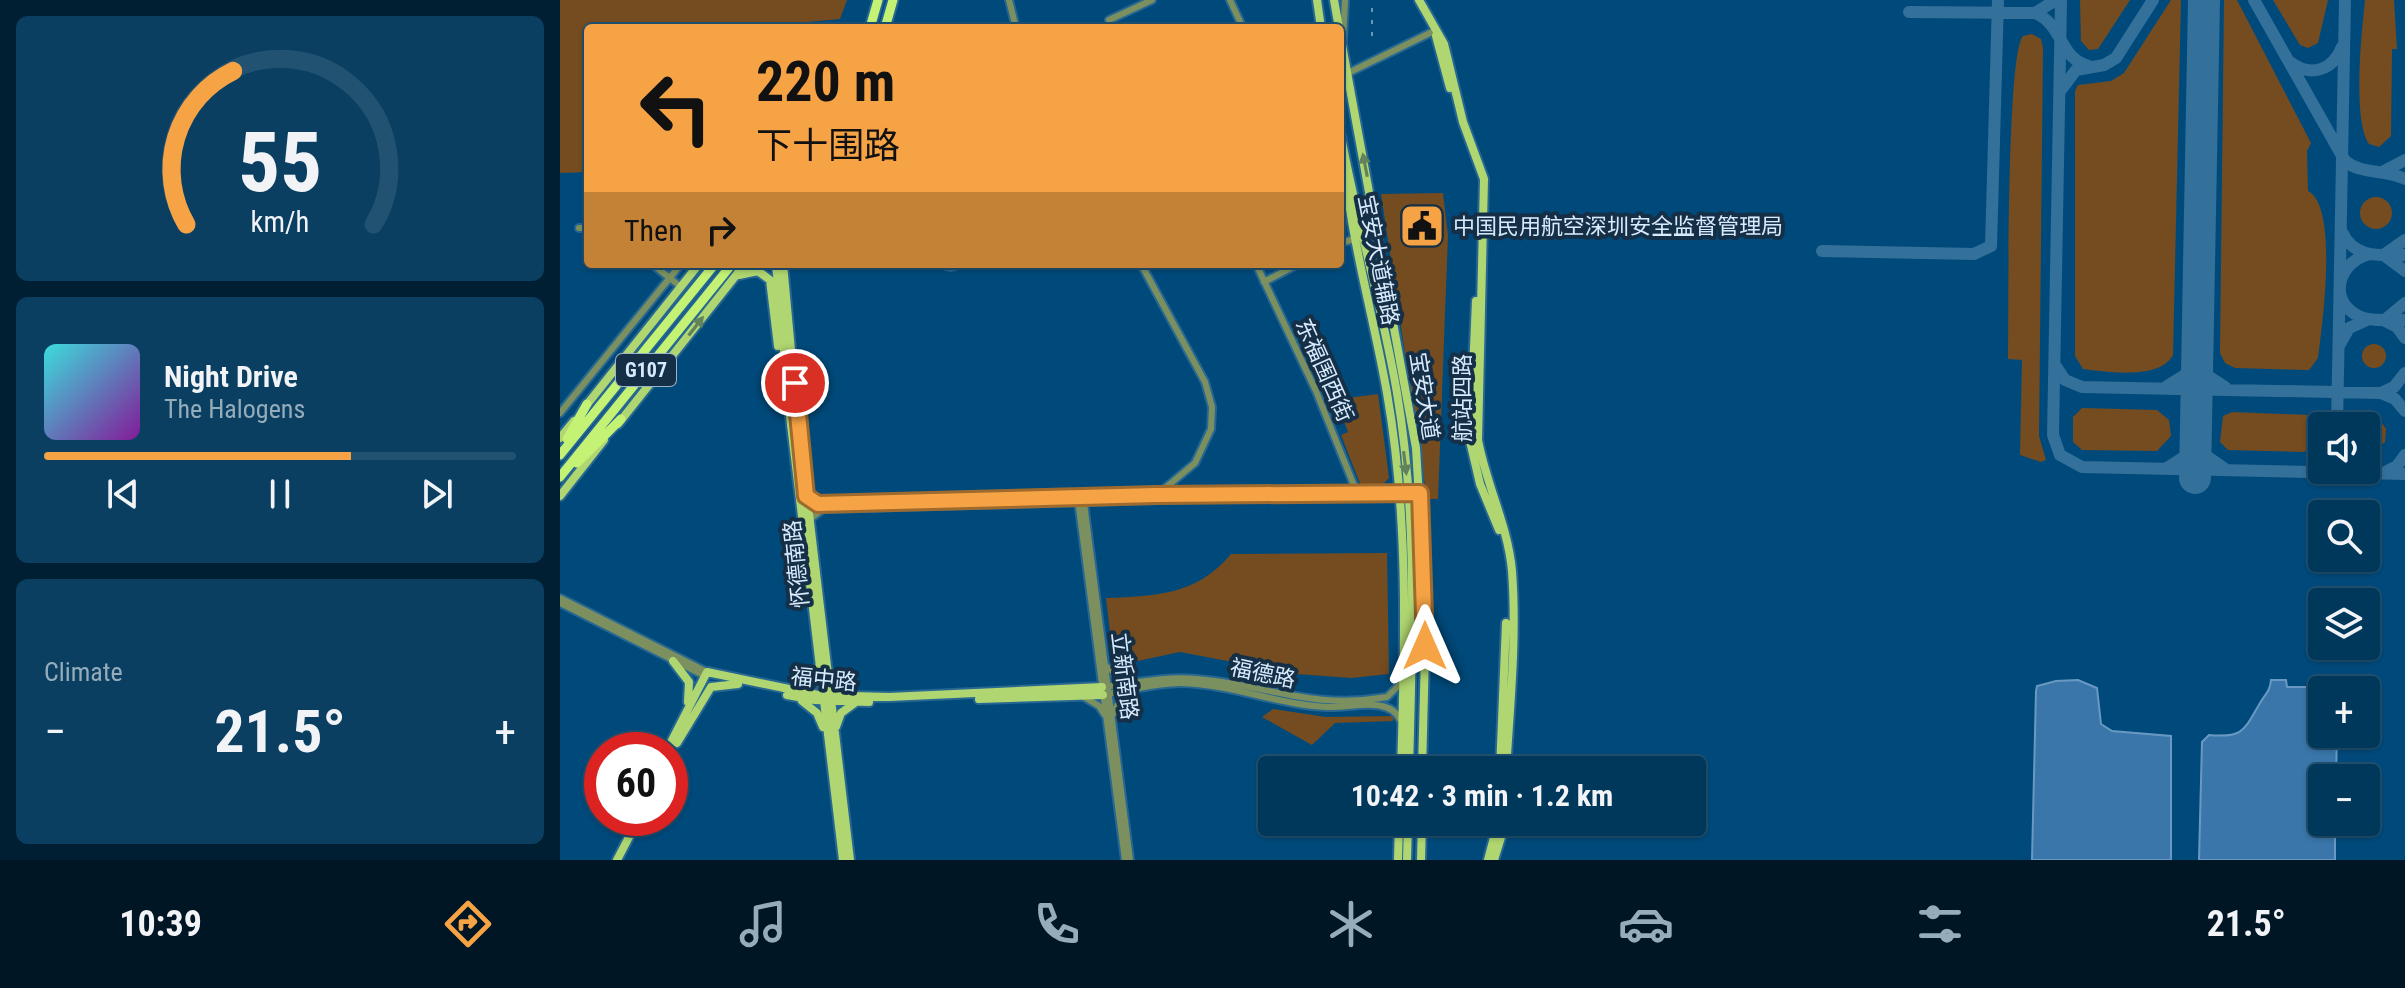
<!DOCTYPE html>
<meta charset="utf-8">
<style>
:root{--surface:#00385c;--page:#0a3f62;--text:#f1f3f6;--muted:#95acbb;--line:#225272;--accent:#f5a345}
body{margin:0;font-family:"Roboto Condensed","Noto Sans SC",sans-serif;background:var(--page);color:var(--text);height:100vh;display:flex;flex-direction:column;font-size:30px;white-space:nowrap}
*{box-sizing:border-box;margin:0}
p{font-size:26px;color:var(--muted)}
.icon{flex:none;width:44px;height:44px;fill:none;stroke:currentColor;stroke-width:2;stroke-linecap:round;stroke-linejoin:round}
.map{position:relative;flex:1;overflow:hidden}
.details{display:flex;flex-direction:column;gap:16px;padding:16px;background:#001f33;width:560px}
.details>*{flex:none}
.banner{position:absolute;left:24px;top:24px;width:760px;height:244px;border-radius:8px;box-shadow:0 2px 6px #0004,0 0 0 2px var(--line);background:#f5a345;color:#111;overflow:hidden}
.buttons{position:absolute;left:1748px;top:412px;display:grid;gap:16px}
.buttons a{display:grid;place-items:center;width:72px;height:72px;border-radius:8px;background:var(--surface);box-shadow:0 2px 6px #0004,0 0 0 2px var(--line);font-size:40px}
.speed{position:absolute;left:24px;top:732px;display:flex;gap:16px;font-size:40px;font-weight:700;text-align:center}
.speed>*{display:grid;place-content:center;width:104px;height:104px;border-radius:50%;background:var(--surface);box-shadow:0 2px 6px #0004,0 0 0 2px var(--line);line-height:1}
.speed .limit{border:12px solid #d22;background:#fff;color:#111}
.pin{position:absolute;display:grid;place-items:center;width:68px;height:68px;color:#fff;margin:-34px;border:4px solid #fff;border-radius:50%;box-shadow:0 2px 8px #0007}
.me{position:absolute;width:88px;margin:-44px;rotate:0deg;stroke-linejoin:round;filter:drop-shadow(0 0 6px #0008)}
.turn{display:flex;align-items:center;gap:28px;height:168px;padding:0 40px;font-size:36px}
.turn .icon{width:104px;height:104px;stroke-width:2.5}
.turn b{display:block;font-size:56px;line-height:68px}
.then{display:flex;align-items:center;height:76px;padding:0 40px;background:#0003;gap:16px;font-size:30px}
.big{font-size:60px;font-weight:700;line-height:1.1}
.details .tile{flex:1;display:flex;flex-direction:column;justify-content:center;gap:12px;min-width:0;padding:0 28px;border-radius:12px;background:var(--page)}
.details .dial{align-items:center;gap:0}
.dial svg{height:208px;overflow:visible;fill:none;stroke:var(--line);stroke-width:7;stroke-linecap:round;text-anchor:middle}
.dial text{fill:var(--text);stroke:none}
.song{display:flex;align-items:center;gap:24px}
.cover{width:96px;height:96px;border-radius:12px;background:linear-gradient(135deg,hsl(180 70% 55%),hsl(290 70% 35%))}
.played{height:8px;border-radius:4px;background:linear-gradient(90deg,var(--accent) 65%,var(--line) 65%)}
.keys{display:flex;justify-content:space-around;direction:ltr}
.heat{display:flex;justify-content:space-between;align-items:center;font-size:44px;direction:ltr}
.trip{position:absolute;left:698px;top:756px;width:448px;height:80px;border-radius:8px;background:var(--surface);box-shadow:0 2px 6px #0004,0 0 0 2px var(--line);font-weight:700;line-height:80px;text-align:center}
.tab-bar{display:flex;height:128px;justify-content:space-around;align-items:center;background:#001625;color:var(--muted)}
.tab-bar .icon{width:56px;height:56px}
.tab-bar .selected{color:var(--accent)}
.tab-bar b{font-size:36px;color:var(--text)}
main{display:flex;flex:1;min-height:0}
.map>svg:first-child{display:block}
.green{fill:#754c1f;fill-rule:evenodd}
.water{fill:#3a76a9;stroke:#6999c2;stroke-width:2}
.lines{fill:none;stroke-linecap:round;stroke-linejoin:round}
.taxiway{stroke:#33709a;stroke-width:12}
.runway{stroke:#33709a;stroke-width:32}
.minor-casing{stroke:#276792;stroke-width:10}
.major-casing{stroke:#276792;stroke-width:12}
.highway-casing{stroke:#276792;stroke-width:13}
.minor{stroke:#7c905f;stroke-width:6}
.major{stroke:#afd670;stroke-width:8}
.highway{stroke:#c4f275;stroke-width:9}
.rail{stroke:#6696b8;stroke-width:2;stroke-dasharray:4 8;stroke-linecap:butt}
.oneway{fill:#62825b}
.route-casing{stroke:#9f6a2d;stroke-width:20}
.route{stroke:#f5a345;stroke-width:14}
.labels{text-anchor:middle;stroke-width:8;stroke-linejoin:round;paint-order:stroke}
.shield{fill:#152f46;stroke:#9eb3c6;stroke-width:2}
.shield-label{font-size:20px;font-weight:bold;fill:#d8ebfd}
.poi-label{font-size:22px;fill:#d8ebfd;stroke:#152f46;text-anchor:start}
.street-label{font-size:22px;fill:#d8ebfd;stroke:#152f46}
</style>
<main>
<section class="details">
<div class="tile dial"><svg viewBox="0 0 100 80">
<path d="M14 69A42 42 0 1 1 86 69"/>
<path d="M14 69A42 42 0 0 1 32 10" stroke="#f5a345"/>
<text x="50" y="56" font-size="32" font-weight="700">55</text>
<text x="50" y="72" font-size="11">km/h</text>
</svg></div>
<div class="tile">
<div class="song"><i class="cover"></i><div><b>Night Drive</b><p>The Halogens</p></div></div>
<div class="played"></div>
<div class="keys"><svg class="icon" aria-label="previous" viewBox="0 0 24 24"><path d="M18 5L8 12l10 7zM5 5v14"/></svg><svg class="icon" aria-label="pause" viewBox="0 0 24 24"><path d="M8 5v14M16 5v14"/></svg><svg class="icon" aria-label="next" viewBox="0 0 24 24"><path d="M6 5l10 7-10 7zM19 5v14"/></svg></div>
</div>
<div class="tile"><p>Climate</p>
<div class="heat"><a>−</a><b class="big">21.5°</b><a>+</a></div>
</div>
</section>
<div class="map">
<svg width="1845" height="860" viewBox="0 0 1845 860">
<rect width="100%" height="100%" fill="#004a7b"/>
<path class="green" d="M0 0H287L280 19 184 28H28V172L0 173Z
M1520 0H1570L1538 49 1529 50 1521 41Z
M1611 0H1621L1613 355C1600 380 1548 372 1523 369L1515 356V91L1518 85 1551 81 1564 73Z
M1664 0H1677L1751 143 1747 151 1748 191C1779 207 1762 326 1758 358L1749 370 1675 368 1665 363 1660 353Z
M1713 0H1768L1758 43 1748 48 1740 45Z
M1805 0H1834L1837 49H1832L1831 136 1819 147 1809 144C1792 120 1802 30 1805 0Z
M1472 34 1481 39 1483 48 1479 436 1486 460 1481 462 1460 455 1462 360 1448 359C1449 315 1446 56 1463 36Z
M883 193 888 235 878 499H867L821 194ZM842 209 881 210V242L841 241Z
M1800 213a16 16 0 1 1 32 0a16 16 0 1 1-32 0Z
M1802 356a12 12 0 1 1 24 0a12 12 0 1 1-24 0Z
M818 394 829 478 823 484 801 486 781 435 788 432 784 421 797 416 788 398Z
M1522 408 1597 410 1609 420 1611 436 1597 451 1522 450 1513 442V417Z
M1672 412 1750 415 1756 423V443L1744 452 1668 450 1660 442 1663 416Z
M1809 418 1820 420 1826 429 1825 442 1814 450 1806 448V426H1800Z
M827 553 829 674 791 678 736 674 620 652 554 666 546 598C596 596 637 595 671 554Z
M713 709 766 717 834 716 833 721 775 723 752 745 702 717Z"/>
<path class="water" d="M1711 680H1726L1727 687H1768L1777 690H1762V734H1777L1776 778H1762V822H1775V860H1639L1642 742 1649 735C1684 738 1684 730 1700 703 1705 694 1710 692 1711 680Z
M1496 681 1518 680 1537 688 1541 724 1552 731 1611 736V860H1472L1476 691 1477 686Z"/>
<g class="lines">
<path class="taxiway" d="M1501 0 1493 435 1500 455 1522 467 1845 474
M1694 0 1785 161C1802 175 1825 169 1845 179
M1349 12 1475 13 1496 0
M1475 13C1504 25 1499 59 1529 66
M1730 62C1751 78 1773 70 1782 47
M1501 90 1516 70 1544 65 1556 58 1593 0
M1824 171 1845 160
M1782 232C1794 259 1820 255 1845 255
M1262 251 1414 254 1431 246 1438 0
M1810 254C1781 260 1767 297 1795 314 1809 323 1830 319 1845 320
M1825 254 1845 240
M1825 256 1845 271
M1827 318 1845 303
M1823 320 1837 327 1845 338
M1780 344 1789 328 1809 319
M1637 347 1645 374 1665 387
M1495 365 1505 380 1522 387 1821 393 1835 399 1845 411
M1607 386 1628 373 1637 350
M1821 393 1834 387 1845 373
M1777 426 1785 0
M1636 428 1645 455 1665 469
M1607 468 1627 455 1635 435
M1825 472 1837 466 1845 455"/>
<path class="runway" d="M1635 478 1644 0"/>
<g class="minor-casing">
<path id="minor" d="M449 0 456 28
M670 0 683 28
M549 20 592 0
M783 40 785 0
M780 77 874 31
M19 228H28
M780 243 795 239
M92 264 121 287
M378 264 391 267 402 264
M581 264 645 382 652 407 651 429 635 463 598 494
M696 264 756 391 797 493
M704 282 738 264
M0 413 121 264
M247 496 263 504 777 493
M518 500 565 860
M524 503 570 860
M249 520 263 509 860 493
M0 598 147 672
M0 603 145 676
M547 667 566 682
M544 687C575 683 606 676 637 679 708 685 751 710 827 697L843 681
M547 694C571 690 596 683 621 683 671 684 718 705 768 707 791 708 830 695 841 721
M524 697 539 706 545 715
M553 714 561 698 569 692"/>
</g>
<g class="major-casing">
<path id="major" d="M757 0 761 28
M774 0 779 28
M859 0 884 44 903 122 924 179 918 440C926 484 948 526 952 571 957 637 950 705 946 770
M780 34 856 448 866 615 862 770
M876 36 890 88
M780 131C796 219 822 305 837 393 858 517 852 644 849 770
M785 172C793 247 814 319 827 393 849 518 845 645 841 770
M216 264 230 416 283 860
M223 264 236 404 290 860
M179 275 198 271 210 280 218 346
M916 301 910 441 920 484 939 530
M25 407 139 264
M58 424 185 264
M0 438 14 421
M0 496 44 440
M113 661 129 682 128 702
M269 673 276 686 289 694
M236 689 251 681 256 669
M227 695 255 700 309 702
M419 699 543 695
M242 701 257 713 263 727
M276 727 281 713 296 702
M117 743 151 687 178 684
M107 750 147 672 258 695 329 697 542 687
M940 770 946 623
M57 860 79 818
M838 860 839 822
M847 860 848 822
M861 860 862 822
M928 860 938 822
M934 860 942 834"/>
</g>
<g class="highway-casing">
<path id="highway" d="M310 28 318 0
M325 28 333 0
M7 439 27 404
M0 455 155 264
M17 463 61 419
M0 477 172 264"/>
</g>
<use href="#minor" class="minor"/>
<use href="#major" class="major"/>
<use href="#highway" class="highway"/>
<path class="rail" d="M812 36V0"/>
</g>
<defs><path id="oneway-solid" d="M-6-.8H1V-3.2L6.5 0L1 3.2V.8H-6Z" transform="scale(2)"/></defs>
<g class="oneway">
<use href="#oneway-solid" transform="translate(805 165) rotate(-101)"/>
<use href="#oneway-solid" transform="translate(136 326) rotate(-52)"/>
<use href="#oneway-solid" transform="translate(845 463) rotate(83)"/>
</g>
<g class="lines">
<g class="route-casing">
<path id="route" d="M235 383 246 496 258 504 596 495 860 493 865 646"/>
</g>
<use href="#route" class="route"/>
</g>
<defs>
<g id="civic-square" transform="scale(2.3)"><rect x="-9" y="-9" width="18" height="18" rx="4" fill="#f5a345" stroke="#152f46"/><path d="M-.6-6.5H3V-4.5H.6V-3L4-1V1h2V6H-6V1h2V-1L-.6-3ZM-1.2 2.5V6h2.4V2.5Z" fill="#111"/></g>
</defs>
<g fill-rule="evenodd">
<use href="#civic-square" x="862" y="226"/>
</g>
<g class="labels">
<rect class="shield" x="56" y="354" width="60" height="32" rx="6"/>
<g class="shield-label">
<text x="86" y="377">G107</text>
</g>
<g class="poi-label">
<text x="893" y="234">中国民用航空深圳安全监督管理局</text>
</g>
<g class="street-label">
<text transform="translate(819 260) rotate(79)" y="8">宝安大道辅路</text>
<text transform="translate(765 370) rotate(66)" y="8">东福围西街</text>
<text transform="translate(865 396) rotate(81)" y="8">宝安大道</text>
<text transform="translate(902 398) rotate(-90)" y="8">航站四路</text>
<text transform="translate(236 564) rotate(-96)" y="8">怀德南路</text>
<text transform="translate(703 673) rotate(12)" y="8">福德路</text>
<text transform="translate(565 676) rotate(83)" y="8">立新南路</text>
<text transform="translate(264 679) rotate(6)" y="8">福中路</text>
</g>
</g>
</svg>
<div class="buttons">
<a><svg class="icon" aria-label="sound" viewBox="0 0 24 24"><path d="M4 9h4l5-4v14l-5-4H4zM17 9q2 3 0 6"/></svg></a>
<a><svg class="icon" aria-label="search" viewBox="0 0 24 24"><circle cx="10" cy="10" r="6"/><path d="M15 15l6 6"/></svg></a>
<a><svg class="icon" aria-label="layers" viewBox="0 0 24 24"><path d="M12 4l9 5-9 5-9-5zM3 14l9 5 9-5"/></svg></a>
<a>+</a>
<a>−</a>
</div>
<div class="speed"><div class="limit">60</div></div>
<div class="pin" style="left:235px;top:383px;background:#d93025"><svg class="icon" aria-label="arrive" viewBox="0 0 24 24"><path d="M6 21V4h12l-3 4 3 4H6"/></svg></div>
<svg class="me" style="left:865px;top:646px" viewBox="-20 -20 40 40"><path d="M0-17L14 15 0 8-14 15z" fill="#f5a345" stroke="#fff" stroke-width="4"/></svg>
<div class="trip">10:42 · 3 min · 1.2 km</div>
<div class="banner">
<div class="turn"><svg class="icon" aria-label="left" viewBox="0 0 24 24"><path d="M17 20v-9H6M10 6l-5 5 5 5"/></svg><div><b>220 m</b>下十围路</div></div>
<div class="then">Then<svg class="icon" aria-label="right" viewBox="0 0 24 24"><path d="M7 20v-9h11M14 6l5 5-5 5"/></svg></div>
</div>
</div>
</main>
<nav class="tab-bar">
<b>10:39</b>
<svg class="icon selected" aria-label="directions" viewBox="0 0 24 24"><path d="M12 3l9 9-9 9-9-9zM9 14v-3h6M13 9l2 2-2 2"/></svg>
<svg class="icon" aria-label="music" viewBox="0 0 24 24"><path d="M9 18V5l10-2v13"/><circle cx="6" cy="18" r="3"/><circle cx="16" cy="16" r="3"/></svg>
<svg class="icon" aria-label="phone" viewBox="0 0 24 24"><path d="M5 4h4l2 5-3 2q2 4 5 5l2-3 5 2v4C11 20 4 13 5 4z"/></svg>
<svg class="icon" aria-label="climate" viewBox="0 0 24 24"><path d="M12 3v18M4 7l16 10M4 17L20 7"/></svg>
<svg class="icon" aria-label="car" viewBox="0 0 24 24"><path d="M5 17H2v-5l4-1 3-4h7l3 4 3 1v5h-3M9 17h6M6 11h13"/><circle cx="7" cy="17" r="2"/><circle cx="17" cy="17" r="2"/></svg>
<svg class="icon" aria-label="filters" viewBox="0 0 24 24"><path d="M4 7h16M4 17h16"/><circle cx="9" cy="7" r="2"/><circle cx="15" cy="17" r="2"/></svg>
<b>21.5°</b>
</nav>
